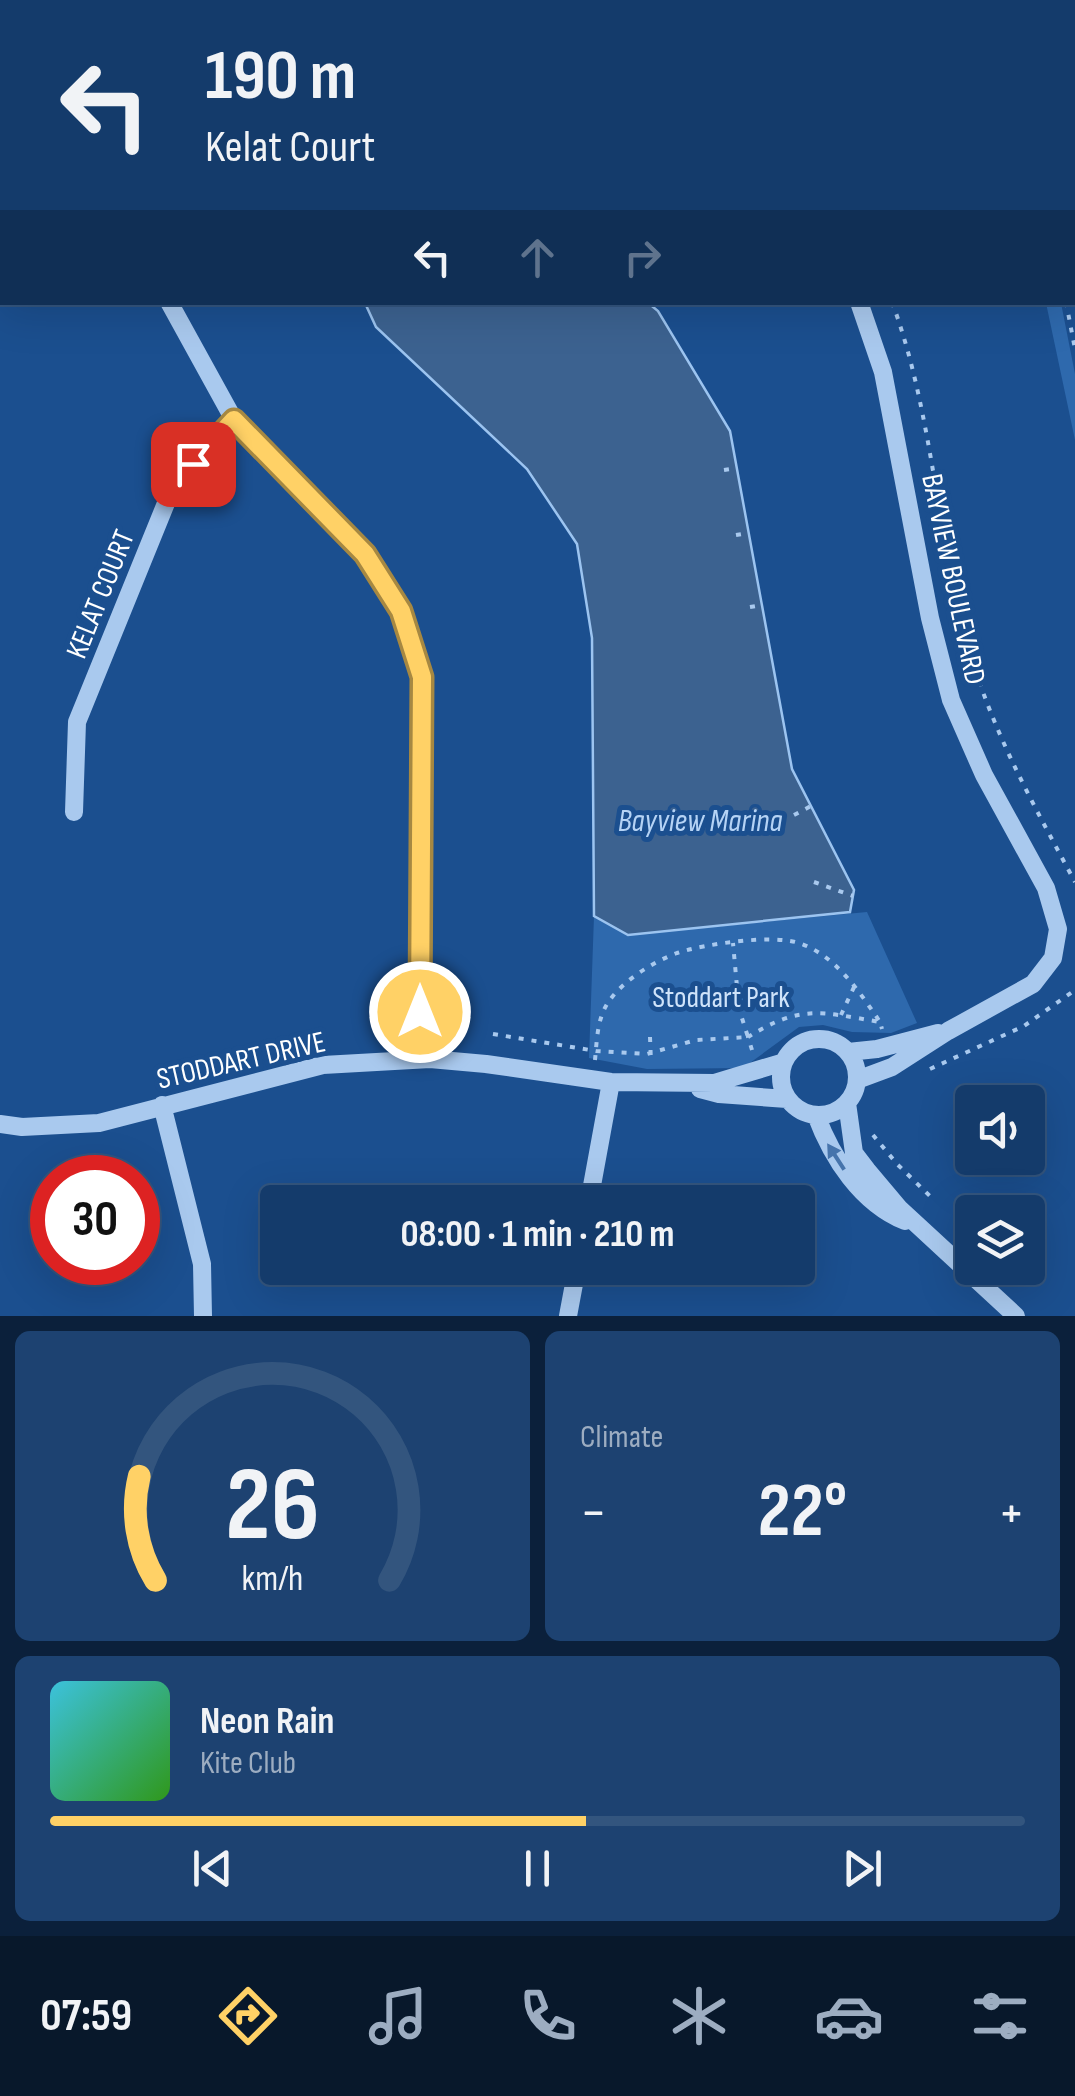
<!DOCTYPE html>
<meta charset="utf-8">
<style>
:root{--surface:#143b6b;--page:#1d4271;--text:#f1f3f6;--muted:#9dadc1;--line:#33557e;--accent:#ffd166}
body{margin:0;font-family:"Sofia Sans Condensed",sans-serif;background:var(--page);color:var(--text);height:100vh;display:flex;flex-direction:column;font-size:38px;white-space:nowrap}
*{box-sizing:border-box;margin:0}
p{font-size:32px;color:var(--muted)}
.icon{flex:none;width:55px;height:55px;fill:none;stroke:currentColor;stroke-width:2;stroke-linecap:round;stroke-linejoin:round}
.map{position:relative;height:1316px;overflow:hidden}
.details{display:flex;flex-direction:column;gap:15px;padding:15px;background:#0b203b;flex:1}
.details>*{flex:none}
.guide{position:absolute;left:0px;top:0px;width:1075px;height:305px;box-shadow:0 10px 40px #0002,0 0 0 2px var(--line);background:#143b6b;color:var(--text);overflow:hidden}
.buttons{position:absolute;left:955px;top:1085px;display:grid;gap:20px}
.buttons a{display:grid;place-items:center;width:90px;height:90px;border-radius:10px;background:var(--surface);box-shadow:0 10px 40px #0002,0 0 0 2px var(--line);font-size:50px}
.speed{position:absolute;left:30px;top:1155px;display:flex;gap:20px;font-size:50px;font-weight:700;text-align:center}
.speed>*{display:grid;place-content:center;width:130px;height:130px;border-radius:50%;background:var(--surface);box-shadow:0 10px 40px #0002,0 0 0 2px var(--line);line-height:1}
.speed .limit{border:15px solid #d22;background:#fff;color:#111}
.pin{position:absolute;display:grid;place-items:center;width:85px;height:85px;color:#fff;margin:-42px;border-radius:20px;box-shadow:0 5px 15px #0006}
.me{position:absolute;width:110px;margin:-55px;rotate:0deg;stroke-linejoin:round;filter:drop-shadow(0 0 8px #0008)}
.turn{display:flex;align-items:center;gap:35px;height:210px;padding:0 40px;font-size:45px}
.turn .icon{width:130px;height:130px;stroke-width:2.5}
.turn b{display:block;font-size:70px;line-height:85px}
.lanes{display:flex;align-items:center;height:95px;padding:0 40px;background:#0003;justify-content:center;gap:50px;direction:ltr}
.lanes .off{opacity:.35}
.big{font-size:75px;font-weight:700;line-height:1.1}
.details .card{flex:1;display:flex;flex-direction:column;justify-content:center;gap:15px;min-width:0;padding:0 35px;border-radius:15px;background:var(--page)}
.details .dial{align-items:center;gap:0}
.dial svg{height:260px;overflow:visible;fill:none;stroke:var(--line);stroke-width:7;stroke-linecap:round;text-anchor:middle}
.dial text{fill:var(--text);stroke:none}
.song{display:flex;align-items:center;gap:30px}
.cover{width:120px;height:120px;border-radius:15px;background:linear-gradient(135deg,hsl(190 70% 55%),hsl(110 70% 35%))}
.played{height:10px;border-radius:5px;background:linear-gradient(90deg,var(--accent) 55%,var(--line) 55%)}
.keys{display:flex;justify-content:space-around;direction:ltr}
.heat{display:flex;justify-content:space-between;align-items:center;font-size:55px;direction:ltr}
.details .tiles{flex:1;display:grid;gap:15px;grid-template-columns:1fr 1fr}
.card:last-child{grid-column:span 2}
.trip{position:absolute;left:260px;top:1185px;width:555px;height:100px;border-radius:10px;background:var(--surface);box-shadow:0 10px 40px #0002,0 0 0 2px var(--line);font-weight:700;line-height:100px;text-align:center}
.menu{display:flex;height:160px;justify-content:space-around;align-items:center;background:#08182b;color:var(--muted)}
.menu .icon{width:70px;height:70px}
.menu .active{color:var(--accent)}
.menu b{font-size:45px;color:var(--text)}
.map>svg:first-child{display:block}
.green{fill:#2e69ad}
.water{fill:#3c6290;stroke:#9cc4f0;stroke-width:2.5}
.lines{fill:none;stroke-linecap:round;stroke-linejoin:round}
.path{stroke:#a9c9ee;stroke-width:4;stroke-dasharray:5 8;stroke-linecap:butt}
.minor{stroke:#a9c9ee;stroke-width:18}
.oneway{fill:#4674ac}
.route-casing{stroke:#a68842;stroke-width:25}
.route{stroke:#ffd166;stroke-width:18}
.labels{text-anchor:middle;stroke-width:10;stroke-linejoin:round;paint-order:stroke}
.street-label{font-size:30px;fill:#fff;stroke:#1b4f8f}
.park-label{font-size:30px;fill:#cfe3fa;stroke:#1b4f8f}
.water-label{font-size:32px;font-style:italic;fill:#b5d3f5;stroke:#1b4f8f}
</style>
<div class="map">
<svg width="1075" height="1316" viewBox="0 0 1075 1316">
<rect width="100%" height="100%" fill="#1b4f8f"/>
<path class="green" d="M1046 303H1061L1075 374V440Z
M867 912 917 1023 891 1033 852 1032 823 1025 799 1027 743 1068 647 1069 589 1058 594 916 628 935Z"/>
<path class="water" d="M647 302 658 311 730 431 792 769 854 890 850 912 628 935 594 916 592 638 577 544 527 469 376 327 365 303Z"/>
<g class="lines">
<path class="path" d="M815 0 816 2
M1007 0 1008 2
M892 302C932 410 936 528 966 638 989 726 1032 802 1075 882
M1066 302 1075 349
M724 470 737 468
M736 535 748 533
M750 607 762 605
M794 815 811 806
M814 882 853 896
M841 1015 855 985
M493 1034 596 1051 647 1054 696 1040 748 1037 739 1009 733 943
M650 1037 651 1062
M752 1050 748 1037C801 1004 821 1012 880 1022L882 1029
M595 1060C597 1040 597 1018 609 1001 624 980 653 962 677 953 705 944 772 934 799 943 835 955 859 991 880 1022
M930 1069 1024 1026 1075 990
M873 1135 897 1164 935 1201"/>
<path class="minor" d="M53 0V2
M623 0V2
M785 0 786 2
M0 88 2 87
M169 302 234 420 365 554 401 611 422 677 420 1012 430 1059
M74 812 77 722 173 486 234 420
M781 1077a38 38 0 1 1 76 0a38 38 0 1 1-76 0Z
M848 1052 877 1049 938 1033
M857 1080 892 1067 948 1031 1033 984 1053 958 1058 929 1046 888 984 775 951 700 930 618 883 372 859 302
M700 1089 719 1094 787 1099
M847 1103 854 1153 867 1170 899 1208 1016 1316
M162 1105 202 1264 203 1316
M816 1115C832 1158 861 1203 905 1221
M0 1124 22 1127 99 1123 323 1065 430 1059 486 1064 611 1082 714 1083 784 1062
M589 1202 611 1082
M568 1316 577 1268"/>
</g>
<defs><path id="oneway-solid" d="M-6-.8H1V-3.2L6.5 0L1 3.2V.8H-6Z" transform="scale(2.5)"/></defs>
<use class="oneway" href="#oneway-solid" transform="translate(836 1157) rotate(-123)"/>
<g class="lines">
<g class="route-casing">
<path id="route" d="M193 464 234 420 365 554 401 611 422 677 420 1012"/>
</g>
<use href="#route" class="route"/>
</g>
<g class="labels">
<g class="street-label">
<text transform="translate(954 579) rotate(78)" y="10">BAYVIEW BOULEVARD</text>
<text transform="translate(100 594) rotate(-68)" y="10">KELAT COURT</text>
<text transform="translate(241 1060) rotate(-13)" y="10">STODDART DRIVE</text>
</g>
<g class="park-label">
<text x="721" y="1007">Stoddart Park</text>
</g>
<g class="water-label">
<text x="700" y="831">Bayview Marina</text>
</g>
</g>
</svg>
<div class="buttons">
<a><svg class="icon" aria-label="sound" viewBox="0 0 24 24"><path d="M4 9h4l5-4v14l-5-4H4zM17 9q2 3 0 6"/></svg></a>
<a><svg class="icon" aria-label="layers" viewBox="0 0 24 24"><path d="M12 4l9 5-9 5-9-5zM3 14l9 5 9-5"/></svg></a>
</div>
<div class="speed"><div class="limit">30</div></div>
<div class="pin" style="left:193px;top:464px;background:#d93025"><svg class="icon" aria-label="arrive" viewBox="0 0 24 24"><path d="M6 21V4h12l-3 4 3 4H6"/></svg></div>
<svg class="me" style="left:420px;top:1012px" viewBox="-20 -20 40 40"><circle r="17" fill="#ffd166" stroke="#fff" stroke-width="3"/><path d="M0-11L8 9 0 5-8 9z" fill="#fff"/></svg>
<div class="trip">08:00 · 1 min · 210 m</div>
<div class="guide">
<div class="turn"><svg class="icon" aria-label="left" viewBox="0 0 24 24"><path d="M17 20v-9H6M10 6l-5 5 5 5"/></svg><div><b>190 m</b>Kelat Court</div></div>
<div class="lanes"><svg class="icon" aria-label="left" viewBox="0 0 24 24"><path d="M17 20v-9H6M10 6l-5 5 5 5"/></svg><svg class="icon off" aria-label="ahead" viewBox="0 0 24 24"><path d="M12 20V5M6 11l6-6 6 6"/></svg><svg class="icon off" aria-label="right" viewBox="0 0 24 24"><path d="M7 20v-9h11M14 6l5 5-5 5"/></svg></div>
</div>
</div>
<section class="details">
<div class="tiles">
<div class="card dial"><svg viewBox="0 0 100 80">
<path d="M14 69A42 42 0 1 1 86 69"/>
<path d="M14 69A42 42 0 0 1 9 37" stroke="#ffd166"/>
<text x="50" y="56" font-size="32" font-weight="700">26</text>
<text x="50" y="72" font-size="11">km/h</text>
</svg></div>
<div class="card"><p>Climate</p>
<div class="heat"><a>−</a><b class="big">22°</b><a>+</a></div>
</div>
<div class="card">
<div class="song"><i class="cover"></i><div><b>Neon Rain</b><p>Kite Club</p></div></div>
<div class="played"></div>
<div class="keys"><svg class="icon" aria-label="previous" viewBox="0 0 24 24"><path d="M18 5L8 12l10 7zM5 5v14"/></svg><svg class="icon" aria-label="pause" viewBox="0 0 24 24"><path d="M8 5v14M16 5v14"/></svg><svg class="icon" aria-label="next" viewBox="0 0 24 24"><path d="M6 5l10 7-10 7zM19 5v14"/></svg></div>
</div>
</div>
</section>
<nav class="menu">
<b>07:59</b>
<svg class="icon active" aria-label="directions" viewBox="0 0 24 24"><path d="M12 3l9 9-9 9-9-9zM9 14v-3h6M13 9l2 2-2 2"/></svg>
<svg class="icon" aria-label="music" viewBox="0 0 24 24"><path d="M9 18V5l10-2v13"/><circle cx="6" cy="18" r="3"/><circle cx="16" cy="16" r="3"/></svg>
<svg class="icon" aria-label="phone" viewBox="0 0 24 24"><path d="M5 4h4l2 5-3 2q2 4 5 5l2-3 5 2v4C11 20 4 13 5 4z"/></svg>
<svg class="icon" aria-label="climate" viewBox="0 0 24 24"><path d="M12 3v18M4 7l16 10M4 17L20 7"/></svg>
<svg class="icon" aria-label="car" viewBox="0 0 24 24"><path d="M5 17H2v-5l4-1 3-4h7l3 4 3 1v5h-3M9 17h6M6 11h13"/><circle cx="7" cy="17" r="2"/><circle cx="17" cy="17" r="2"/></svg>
<svg class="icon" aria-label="filters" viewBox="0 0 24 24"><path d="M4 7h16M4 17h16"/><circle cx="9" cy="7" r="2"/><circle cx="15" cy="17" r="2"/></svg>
</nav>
